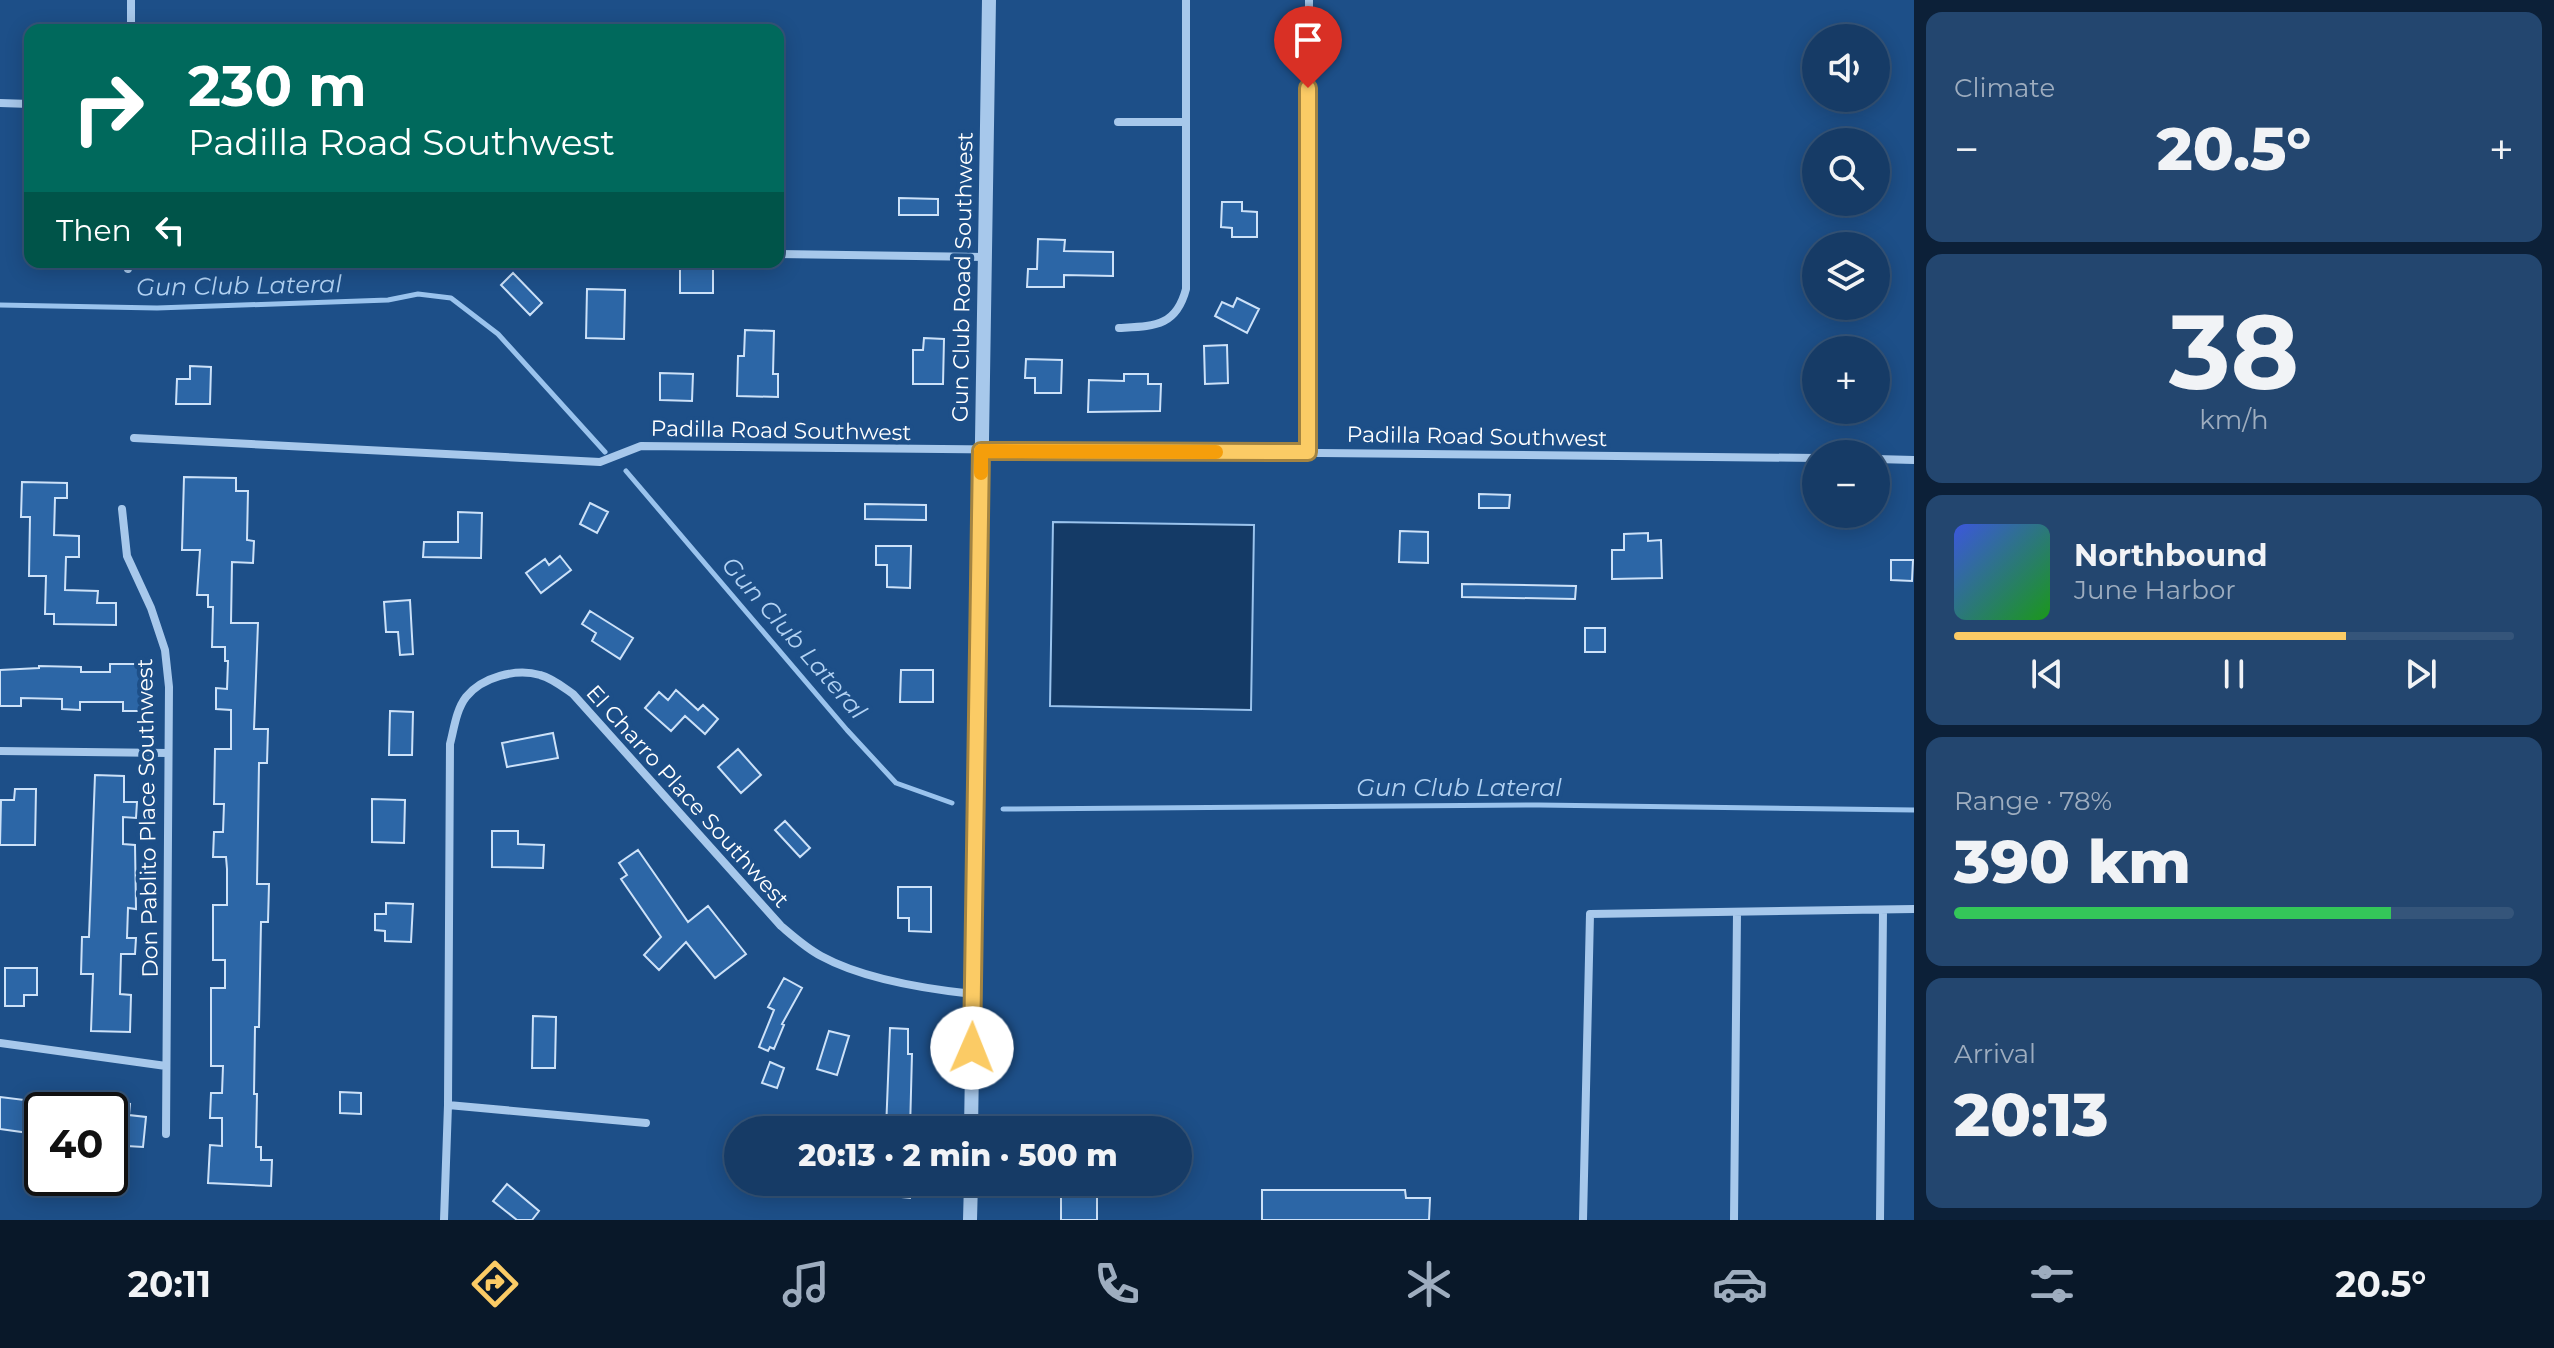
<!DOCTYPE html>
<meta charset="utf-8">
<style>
:root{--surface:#163b66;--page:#23466f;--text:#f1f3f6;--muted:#9eadbf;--line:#35557a;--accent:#fbcb65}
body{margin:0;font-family:Montserrat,sans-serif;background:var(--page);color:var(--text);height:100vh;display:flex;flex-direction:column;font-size:30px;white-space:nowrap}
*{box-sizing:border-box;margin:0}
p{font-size:26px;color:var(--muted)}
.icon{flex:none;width:44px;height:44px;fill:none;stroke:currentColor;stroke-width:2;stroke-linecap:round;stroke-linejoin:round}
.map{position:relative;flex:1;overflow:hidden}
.panel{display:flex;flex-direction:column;gap:12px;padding:12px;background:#0c2038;width:640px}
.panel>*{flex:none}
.top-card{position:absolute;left:24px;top:24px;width:760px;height:244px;border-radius:16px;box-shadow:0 4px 20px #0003,0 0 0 2px var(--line);background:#00695c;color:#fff;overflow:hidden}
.tools{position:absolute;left:1802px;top:24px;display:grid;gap:16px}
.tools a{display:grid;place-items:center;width:88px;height:88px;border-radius:50%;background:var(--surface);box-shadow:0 4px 20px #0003,0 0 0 2px var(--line);font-size:40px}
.speed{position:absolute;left:24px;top:1092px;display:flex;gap:16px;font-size:40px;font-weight:700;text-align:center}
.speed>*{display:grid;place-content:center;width:104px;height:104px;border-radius:50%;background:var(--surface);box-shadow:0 4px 20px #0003,0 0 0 2px var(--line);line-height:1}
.speed .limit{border:4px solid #111;border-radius:12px;background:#fff;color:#111}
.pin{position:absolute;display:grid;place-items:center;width:68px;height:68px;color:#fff;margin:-82px -34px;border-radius:50% 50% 50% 0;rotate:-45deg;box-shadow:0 0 8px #0007}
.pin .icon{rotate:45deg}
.me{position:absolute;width:88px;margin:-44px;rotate:1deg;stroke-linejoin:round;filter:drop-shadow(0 0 6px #0008)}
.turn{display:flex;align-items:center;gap:28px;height:168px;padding:0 32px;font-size:36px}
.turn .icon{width:104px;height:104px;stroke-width:2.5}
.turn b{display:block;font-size:56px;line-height:68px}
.then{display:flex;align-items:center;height:76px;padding:0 32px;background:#0003;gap:16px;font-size:30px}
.big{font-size:60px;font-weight:800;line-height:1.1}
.panel .card{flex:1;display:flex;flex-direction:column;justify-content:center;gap:12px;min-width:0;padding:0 28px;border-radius:16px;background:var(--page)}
.panel .dial{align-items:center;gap:0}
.dial b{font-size:104px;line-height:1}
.song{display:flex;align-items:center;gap:24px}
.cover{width:96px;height:96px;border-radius:12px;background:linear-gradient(135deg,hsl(230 70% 55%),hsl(120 70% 35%))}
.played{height:8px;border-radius:4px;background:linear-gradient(90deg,var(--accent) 70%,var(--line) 70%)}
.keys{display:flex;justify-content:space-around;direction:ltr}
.heat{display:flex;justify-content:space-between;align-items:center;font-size:44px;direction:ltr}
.charge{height:12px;border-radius:6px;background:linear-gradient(90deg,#34c759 78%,var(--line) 0)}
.trip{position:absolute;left:724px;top:1116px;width:468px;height:80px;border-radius:40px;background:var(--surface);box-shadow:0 4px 20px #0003,0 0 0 2px var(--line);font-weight:800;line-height:80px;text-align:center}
.dock{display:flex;height:128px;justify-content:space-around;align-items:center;background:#091829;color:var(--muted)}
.dock .icon{width:56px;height:56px}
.dock .active{color:var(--accent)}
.dock b{font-size:36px;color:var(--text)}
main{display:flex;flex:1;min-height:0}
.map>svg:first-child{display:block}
.water{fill:#143a66;stroke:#9ac3ed;stroke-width:2}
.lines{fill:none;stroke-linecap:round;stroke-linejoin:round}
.stream{stroke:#9ac3ed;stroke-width:5}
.building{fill:#2c66a6;stroke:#cce1f8;stroke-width:2}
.minor{stroke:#a7c8eb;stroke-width:8}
.tertiary{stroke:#a7c8eb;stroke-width:14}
.route-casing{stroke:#a38442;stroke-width:20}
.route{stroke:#fbcb65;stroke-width:14}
.slow{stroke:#f59e0b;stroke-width:14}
.labels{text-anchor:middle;stroke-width:8;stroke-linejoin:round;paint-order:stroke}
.street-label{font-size:22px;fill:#fff;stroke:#1d4f88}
.water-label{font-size:24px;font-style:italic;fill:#b2d2f3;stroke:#1d4f88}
</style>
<main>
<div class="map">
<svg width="1914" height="1220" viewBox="0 0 1914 1220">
<rect width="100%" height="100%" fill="#1d4f88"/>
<path class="water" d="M1053 522 1254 525 1251 710 1050 706Z"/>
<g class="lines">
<path class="stream" d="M0 305 157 308 388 300 418 294 451 298 498 334 605 452
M626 471 847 730 896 783 952 803
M1003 809 1539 805 1914 810"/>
</g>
<path class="building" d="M899 198 938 199V215H899Z
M1222 202H1242V211L1257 212V237H1232V228L1221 227Z
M1038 239 1065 240 1064 251 1113 252V276L1064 275V287H1027L1028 269H1037Z
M680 268H713V293H680Z
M513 273 542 303 530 315 501 285Z
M587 289 625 290 624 339 586 338Z
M1237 298 1259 309 1247 333 1215 316 1222 302 1233 307Z
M745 330 774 331 773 374H778V397L737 396 738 356H744Z
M924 338 944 339 943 384H913V350H923Z
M1227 345 1228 383 1205 384 1204 346Z
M1026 359 1062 360 1061 393H1035V378H1025Z
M190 366 211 367 210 404H176L177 379H190Z
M660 373 693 374 692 401 660 400Z
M1124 374H1148V384H1161L1160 411 1088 412 1089 380 1124 381Z
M184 477 236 478V491H248L247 540 254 541 253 563 232 562 231 623H258L254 729H268L267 763H259L257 884H269L268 922H261L259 1027H255L254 1094H257L256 1147H261V1160H272L271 1186 208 1183 210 1145 222 1146V1118H210L211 1093H222L223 1066H211V988H225V960H213V905H227V869L226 857H213L214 832H223L224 804H214L215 749H231V710L216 709V688L227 689 228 661H225V647H212L213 607H208V595H197L200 550H182Z
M22 482 67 483V498H55L54 535 79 536V557H66L65 590 98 591 97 603H116V625L54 624V614H45L46 576H29L30 517H21Z
M1479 494 1510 495 1509 508H1479Z
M590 503 608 512 597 533 580 524Z
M865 504 926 505V520L865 519Z
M458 512 482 513 481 558 423 557 424 542H458Z
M1400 531 1428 532V563L1399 562Z
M1648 533V541L1661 540 1662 578 1612 579V550H1624V534Z
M876 546H911L910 588 887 587V565H876Z
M560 556 571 570 541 593 526 573 545 559 549 565Z
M1891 560H1913L1912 581 1891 580Z
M1462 584 1576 586 1575 599 1462 597Z
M410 600 413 654 400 655 398 632H386L384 602Z
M590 611 633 638 620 659 592 641 596 633 582 624Z
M1585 628H1605V652H1585Z
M110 664H141V711H123V702H80V710L62 709V699L21 698V706H0V670L39 668V666L81 667V672H110Z
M901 670H933V702H900Z
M676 690 698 710 703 705 718 719 705 734 685 716 671 731 645 708 659 692 668 700Z
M390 711 413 712 412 755H389Z
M553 733 558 758 507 767 502 743Z
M738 749 761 775 741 793 718 767Z
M95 775 124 776V802H137L136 818 123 817V844L135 845 136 909 128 908 127 938H136L135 954H121L120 994 131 995 130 1032 91 1031 93 974H81L82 937H89Z
M15 789H36L35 845H0L1 800H14Z
M372 799 405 800 404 843 372 842Z
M785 821 810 848 800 857 775 830Z
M492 831H518V844L544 845 543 868 492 867Z
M638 850 688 922 708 906 746 954 715 978 686 942 659 970 644 955 661 937 621 879 627 875 619 863Z
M898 887H931V932L909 931V918H898Z
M386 903 413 904 411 942 385 941V931L375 930V914H386Z
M5 968H37V995H24V1006H5Z
M784 978 802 988 782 1024 784 1025 774 1049 770 1047 768 1051 759 1047 774 1010 768 1007Z
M533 1016 556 1017 555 1068H532Z
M890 1028 908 1029V1054H912L910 1130H886Z
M829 1031 849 1036 837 1075 817 1069Z
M770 1062 784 1068 777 1088 762 1083Z
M340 1092 361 1093V1114L340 1113Z
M0 1097 33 1101 29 1133 0 1129Z
M110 1102 130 1104 129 1115 146 1117 143 1147 110 1145Z
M845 1182H912L910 1198 844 1191Z
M1061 1182H1097V1220H1061Z
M507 1184 539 1211 532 1220H517L493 1201Z
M1262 1190H1405L1406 1198H1430L1429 1220H1262Z"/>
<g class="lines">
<path class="minor" d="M131 30V0
M0 103 30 104
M1118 122H1186
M778 254 984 257
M128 269 129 262
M1119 328C1154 326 1176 327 1186 289V0
M134 438 600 462 641 446 1816 458
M1308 452 1309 0
M1876 459 1914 460
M122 509 127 556 151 608 165 650 169 687 166 1134
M0 751 168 753
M0 1043 166 1066
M448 1105 646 1123
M444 1220 448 1105 450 744C454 729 456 710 466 697 482 677 516 668 540 675 552 678 563 687 573 694L781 926C794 937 806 948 821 956 863 979 926 989 973 994
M1583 1220 1590 914 1914 909
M1734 1220 1737 913
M1880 1220 1883 911"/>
<path class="tertiary" d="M971 1130 989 0
M970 1220 971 1182"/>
</g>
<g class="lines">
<g class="route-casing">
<path id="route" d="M972 1048 981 451 1308 452V88"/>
</g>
<use href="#route" class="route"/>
<path class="slow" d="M981 473V451L1216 452"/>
</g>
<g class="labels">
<g class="street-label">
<text transform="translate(962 277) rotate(-89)" y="8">Gun Club Road Southwest</text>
<text transform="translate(781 430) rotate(1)" y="8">Padilla Road Southwest</text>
<text transform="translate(1477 436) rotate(1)" y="8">Padilla Road Southwest</text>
<text transform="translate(688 796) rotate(48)" y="8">El Charro Place Southwest</text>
<text transform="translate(147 818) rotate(-91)" y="8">Don Pablito Place Southwest</text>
</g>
<g class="water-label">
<text transform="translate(239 286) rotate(-1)" y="8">Gun Club Lateral</text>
<text transform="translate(794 638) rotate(49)" y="8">Gun Club Lateral</text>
<text x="1459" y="796">Gun Club Lateral</text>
</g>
</g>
</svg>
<div class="tools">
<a><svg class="icon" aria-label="sound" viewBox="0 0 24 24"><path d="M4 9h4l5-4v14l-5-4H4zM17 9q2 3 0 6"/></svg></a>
<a><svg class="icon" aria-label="search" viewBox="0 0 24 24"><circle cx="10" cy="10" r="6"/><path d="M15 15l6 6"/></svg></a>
<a><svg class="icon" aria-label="layers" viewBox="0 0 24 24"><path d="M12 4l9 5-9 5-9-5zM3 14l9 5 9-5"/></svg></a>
<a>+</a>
<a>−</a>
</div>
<div class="speed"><div class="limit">40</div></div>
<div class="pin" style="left:1308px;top:88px;background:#d93025"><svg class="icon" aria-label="arrive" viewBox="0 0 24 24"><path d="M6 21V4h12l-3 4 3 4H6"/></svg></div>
<svg class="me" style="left:972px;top:1048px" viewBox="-20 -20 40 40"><circle r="19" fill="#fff"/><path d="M0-13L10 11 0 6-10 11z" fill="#fbcb65"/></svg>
<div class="trip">20:13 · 2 min · 500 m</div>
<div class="top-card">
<div class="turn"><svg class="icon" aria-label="right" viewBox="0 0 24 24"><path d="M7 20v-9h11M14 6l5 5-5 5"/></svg><div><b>230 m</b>Padilla Road Southwest</div></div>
<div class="then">Then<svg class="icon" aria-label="left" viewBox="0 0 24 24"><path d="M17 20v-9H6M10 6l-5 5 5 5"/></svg></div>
</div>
</div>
<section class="panel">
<div class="card"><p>Climate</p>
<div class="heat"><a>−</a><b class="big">20.5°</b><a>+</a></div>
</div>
<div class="card dial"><b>38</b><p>km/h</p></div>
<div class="card">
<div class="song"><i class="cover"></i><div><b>Northbound</b><p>June Harbor</p></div></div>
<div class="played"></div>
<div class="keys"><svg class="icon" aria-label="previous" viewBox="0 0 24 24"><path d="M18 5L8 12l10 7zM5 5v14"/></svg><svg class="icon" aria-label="pause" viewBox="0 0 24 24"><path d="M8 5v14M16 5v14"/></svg><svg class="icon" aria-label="next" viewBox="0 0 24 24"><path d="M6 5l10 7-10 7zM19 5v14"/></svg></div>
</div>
<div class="card"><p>Range · 78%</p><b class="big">390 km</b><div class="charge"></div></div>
<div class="card"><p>Arrival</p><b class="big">20:13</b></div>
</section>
</main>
<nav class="dock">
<b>20:11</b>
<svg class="icon active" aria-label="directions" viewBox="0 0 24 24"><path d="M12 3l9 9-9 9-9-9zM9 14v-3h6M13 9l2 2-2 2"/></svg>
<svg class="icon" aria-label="music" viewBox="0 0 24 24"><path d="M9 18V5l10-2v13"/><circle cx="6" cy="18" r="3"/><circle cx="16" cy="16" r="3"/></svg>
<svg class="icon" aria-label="phone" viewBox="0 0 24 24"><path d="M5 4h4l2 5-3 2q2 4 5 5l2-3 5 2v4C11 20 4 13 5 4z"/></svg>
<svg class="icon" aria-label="climate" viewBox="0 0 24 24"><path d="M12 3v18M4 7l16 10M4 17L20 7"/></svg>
<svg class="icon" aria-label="car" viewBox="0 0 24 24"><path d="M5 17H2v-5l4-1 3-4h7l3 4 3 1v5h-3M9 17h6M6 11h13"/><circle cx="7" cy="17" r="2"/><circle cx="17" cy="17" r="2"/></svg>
<svg class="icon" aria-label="filters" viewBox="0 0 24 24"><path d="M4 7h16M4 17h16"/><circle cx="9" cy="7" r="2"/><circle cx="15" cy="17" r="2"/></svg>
<b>20.5°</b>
</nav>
